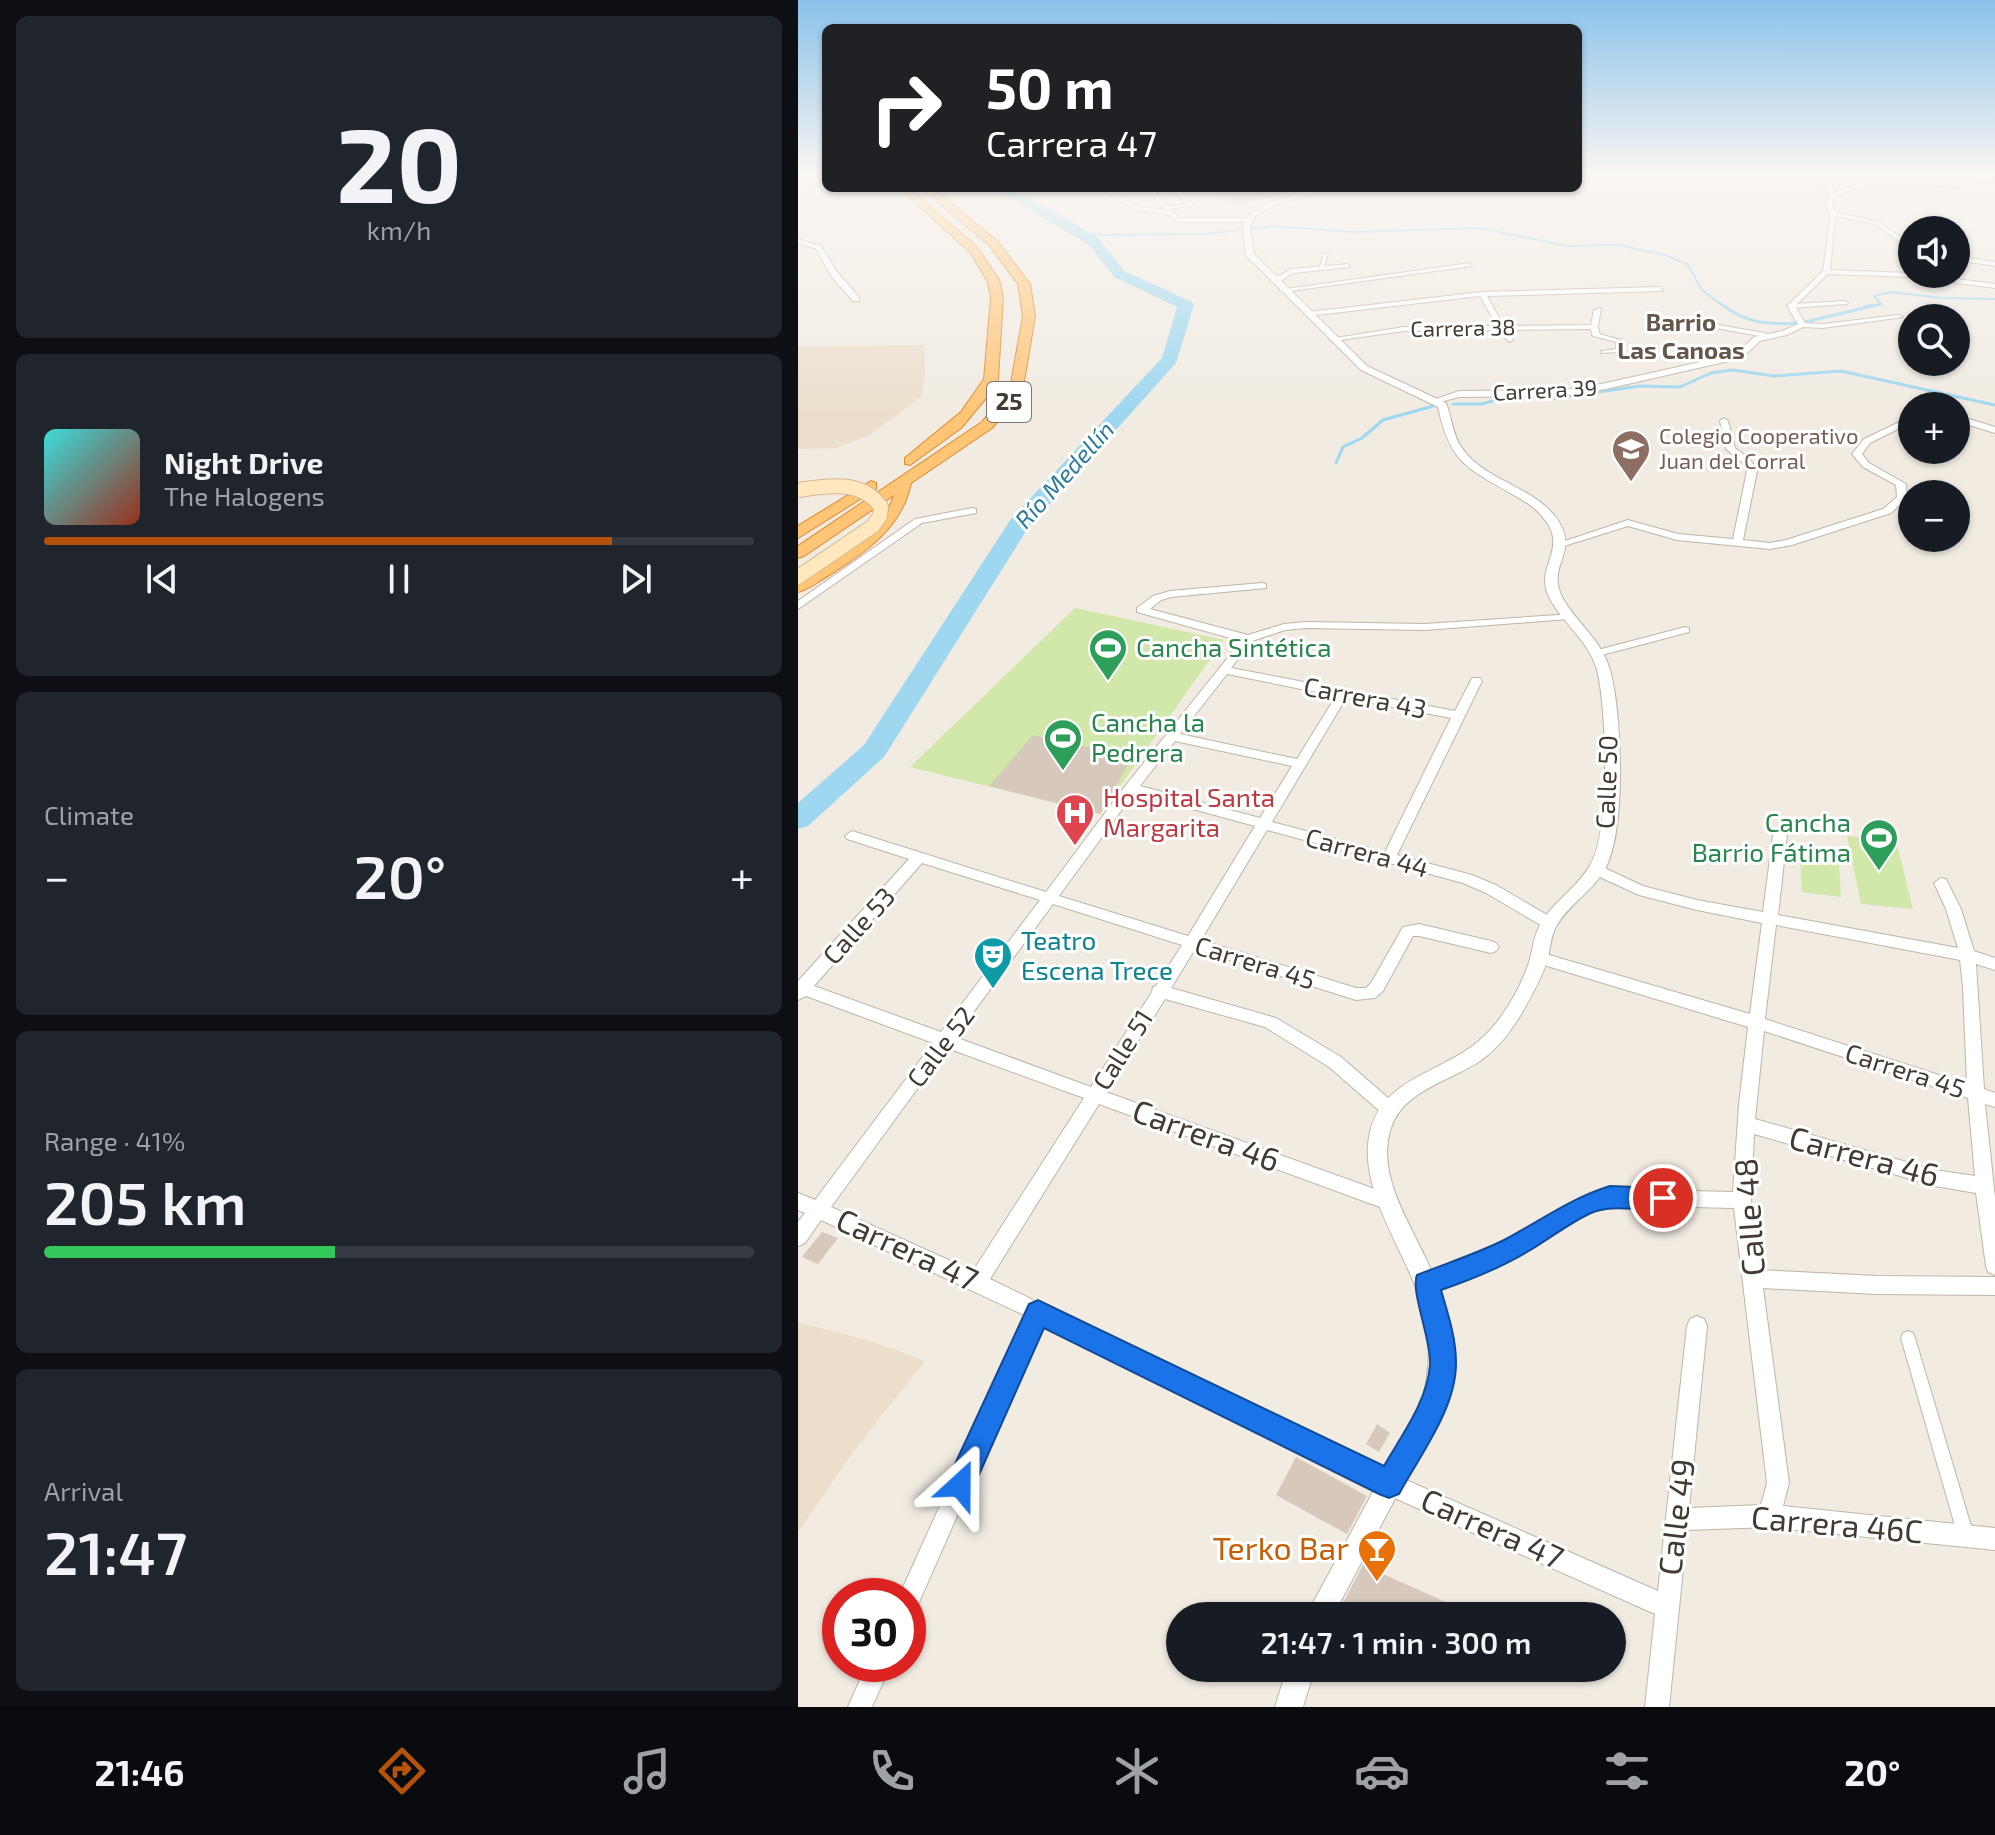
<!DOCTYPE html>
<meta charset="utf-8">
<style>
:root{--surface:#171b24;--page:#20242c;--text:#f1f3f6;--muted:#9ea1a6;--line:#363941;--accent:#b45309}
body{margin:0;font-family:"Exo 2",sans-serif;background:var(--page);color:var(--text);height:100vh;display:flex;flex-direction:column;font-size:30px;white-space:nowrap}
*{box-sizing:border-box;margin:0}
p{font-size:26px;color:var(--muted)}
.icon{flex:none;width:44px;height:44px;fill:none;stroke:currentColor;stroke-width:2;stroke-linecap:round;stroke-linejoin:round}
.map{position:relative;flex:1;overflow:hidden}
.side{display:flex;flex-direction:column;gap:16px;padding:16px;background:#0d0f14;width:798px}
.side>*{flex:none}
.banner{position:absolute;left:24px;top:24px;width:760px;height:168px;border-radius:12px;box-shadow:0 2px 6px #0004;background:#202124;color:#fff;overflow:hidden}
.tools{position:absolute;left:1100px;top:216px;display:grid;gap:16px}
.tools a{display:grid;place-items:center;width:72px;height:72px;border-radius:50%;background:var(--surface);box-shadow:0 2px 6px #0004;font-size:40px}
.speed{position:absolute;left:24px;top:1578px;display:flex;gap:16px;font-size:40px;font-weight:700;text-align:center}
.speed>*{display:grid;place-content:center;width:104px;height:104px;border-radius:50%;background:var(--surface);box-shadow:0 2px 6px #0004;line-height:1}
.speed .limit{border:12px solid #d22;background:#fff;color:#111}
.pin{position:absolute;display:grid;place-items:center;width:68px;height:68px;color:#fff;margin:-34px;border:4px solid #fff;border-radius:50%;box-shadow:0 2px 8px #0007}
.me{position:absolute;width:88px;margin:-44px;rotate:24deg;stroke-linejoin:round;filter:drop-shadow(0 0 6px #0008)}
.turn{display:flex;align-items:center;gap:28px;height:168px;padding:0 32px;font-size:36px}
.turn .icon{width:104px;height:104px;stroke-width:2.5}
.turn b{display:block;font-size:56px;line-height:68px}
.big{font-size:60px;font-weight:600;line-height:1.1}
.side .widget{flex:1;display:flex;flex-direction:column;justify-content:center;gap:12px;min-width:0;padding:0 28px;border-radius:12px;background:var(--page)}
.side .dial{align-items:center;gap:0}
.dial b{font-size:104px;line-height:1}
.song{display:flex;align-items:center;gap:24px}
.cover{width:96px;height:96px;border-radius:12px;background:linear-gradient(135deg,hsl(180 70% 55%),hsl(10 70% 35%))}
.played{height:8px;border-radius:4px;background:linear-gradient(90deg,var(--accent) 80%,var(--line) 80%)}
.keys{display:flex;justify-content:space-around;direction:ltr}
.heat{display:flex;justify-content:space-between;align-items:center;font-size:44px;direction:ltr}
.charge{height:12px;border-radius:6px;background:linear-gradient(90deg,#34c759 41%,var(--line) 0)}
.trip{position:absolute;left:368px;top:1602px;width:460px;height:80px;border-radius:40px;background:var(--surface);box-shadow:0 2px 6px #0004;font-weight:600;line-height:80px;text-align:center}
.menu{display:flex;height:128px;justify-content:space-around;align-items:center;background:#090b0e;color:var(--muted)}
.menu .icon{width:56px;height:56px}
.menu .active{color:var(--accent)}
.menu b{font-size:36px;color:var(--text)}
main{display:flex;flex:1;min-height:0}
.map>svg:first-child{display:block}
.education{fill:#ebdfcc}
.green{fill:#d2e7aa}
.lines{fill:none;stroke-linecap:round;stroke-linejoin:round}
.stream-far1{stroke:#9dd7f0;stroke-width:2}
.stream{stroke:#9dd7f0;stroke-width:3}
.river{fill:#9dd7f0;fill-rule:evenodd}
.building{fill:#d6c8bb}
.pedestrian-casing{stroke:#bfb5a8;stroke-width:2}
.minor-casing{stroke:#bfb5a8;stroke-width:2}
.tertiary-casing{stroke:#bfb5a8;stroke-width:2}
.trunk-casing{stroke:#dd8a30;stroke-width:2}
.pedestrian{fill:#fff;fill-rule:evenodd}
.minor{fill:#fff;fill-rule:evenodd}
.tertiary{fill:#fff;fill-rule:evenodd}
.trunk{fill:#fec577;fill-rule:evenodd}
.secondary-bridge-casing{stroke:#d2ba91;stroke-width:16;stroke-linecap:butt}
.secondary-bridge{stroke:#ffe8bf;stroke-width:14}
.route{fill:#1a73e8;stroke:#114b97;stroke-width:2}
.labels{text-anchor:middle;stroke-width:6;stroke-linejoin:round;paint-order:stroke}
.far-street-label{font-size:22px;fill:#433b33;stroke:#fff}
.far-education-label{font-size:22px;fill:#785e54;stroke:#fff;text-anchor:start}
.far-neighbourhood-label{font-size:24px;font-weight:bold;fill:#65574a;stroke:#fff}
.shield{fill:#fff;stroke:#7b7670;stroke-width:2}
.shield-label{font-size:24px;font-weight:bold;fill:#433b33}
.far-water-label{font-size:24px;font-style:italic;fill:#2a7a9e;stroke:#fff}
.leisure-label{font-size:26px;fill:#27864d;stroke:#fff;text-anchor:start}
.street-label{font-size:26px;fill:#433b33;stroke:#fff}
.health-label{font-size:26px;fill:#be3a42;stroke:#fff;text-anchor:start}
.culture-label{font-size:26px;fill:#0d838f;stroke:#fff;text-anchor:start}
.near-street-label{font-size:32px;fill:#433b33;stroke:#fff}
.near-food-label{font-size:32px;fill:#c56008;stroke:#fff;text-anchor:end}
</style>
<main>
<section class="side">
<div class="widget dial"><b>20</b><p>km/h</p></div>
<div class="widget">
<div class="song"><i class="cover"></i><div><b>Night Drive</b><p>The Halogens</p></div></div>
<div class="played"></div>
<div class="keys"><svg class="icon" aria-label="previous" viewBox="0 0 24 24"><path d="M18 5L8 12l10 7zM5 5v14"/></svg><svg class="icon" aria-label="pause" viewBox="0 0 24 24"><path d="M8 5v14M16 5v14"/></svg><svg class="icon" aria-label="next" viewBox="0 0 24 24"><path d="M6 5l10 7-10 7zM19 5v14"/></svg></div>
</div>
<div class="widget"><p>Climate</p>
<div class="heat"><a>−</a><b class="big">20°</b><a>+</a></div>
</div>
<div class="widget"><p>Range · 41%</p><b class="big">205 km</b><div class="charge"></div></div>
<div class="widget"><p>Arrival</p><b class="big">21:47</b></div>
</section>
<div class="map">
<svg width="1197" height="1707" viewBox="0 0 1197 1707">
<rect width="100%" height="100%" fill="#f1ebe2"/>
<path class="education" d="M126 345 127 372 123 397 71 435 38 448 0 449V347Z
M0 1322 76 1342 127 1361 58 1448 0 1532Z"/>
<path class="green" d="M277 608 426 640 302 814 112 767Z
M1049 836 1098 840 1115 909 1063 904Z
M1002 858 1041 863 1043 897 1004 892Z"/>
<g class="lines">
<path class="stream-far1" d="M286 235 406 234 476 226 552 232 682 228 769 246 821 245 870 256 890 265 904 290 925 306
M1066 306 1083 304 1076 296 1093 292 1144 298 1197 299"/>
<path class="stream" d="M923 304C948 323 968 325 999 323
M1007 322 1083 304
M728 395 752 399 842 386 882 387 913 373 935 370 976 376 1043 371 1197 405
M655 404H684L714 395
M538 463 545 447 564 438 585 420 639 405"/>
<path class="river" d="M193 188H209L256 211 301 239 326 271 394 302 396 305 378 363 230 528 86 757 10 826 0 829V803L66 745 213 519 364 358 379 307 316 277 291 245Z"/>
</g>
<path class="building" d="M413 188H490L495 193 438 205Z
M235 735 334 757 302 814 191 786Z
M24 1232 40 1238 20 1264 4 1257Z
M579 1424 592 1433 581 1452 568 1444Z
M498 1457 569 1496 549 1534 478 1495Z
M565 1565 679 1616H573L545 1603Z"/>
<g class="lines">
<g class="pedestrian-casing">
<path id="pedestrian" d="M526 253 530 254 526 266 524 267 522 266Z
M1047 301 1050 303 1049 304 993 308 990 306 993 304Z
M903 322 967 333 970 335 967 337 901 325 900 324Z
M798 333 823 340 824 350 821 352 803 353V351L818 349V342L796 336 795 335Z
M1110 1331 1115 1333 1117 1338 1176 1536 1174 1542 1168 1544 1162 1542 1160 1536 1103 1338 1105 1333Z"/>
</g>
<g class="minor-casing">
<path id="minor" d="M1020 174H1026L1037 192 1073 180 1197 184V188L1074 184 1037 196 1034 201 1037 212 1081 222 1114 245V250L1077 224 1037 216 1032 270 1112 273 1197 284V288L1112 277 1030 274 997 306 1007 323 1025 324 1101 315 1105 317 1025 328 1005 327 989 335 962 341 944 358 808 389 766 396 661 397 639 403 635 400 661 391 766 390 808 383 938 354 956 337 984 331 1000 324 989 306 1025 271 1032 219 1028 201 1032 195Z
M300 188H307L342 207 367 210 348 188H354L370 206 388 204 374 188H380L396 205 373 209 381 218H450L453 220 450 222H379L370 214 338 210Z
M493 188H501L512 194 507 195Z
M0 239 23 246 39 272 61 297V301H55L33 276 18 249 0 243Z
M1158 256 1197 262V266L1158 260Z
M672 263 674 266 485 292 481 290Z
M550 264 552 267 495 273 479 283 472 281 493 269Z
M862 287 865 291 689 296 706 326 793 325 796 310 803 308 800 327 802 335 798 337 794 335 793 329 709 330 715 340 711 342 701 330 606 331 535 341 531 339 606 327 699 326 682 296 510 316 506 314 510 312 684 292Z
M1158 415 1197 427V433L1158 421Z
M1114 416V422L1072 443 1064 454 1071 463 1108 484 1109 498 1093 513 994 545 972 549 879 540 830 526 763 547 758 544 830 520 880 534 935 539 949 471 944 462 928 449 922 421 926 418 930 421 937 448 951 458 959 471 945 540 972 543 988 540 1085 509 1099 497 1098 485 1065 467 1054 454 1066 439Z
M174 508 178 509V513L124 523 0 609V601L117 519Z
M464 583 468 584V588L373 597 363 600 352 609 450 635 486 624 508 622 627 624 775 614V618L771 619 627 630 508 628 487 630 454 641 433 668 657 711 674 678H682L684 681 599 855 674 875 698 885 756 919 758 923 756 927H746L688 893 665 883 469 830 403 940 558 988H568L573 983 605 927 621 924 693 941 698 943 701 947 698 951 693 953 621 936H615L585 991 577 998 558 1000 397 949 373 988 478 1018 543 1057 597 1104 600 1109 597 1114 591 1116 585 1114 531 1067 467 1027 367 999 308 1092 596 1196 599 1202 596 1208 590 1210 301 1104 192 1279 599 1476 860 1591 889 1326 892 1319 899 1316 906 1319 909 1326 891 1508 963 1505 969 1483 936 1208 812 1205 792 1212 724 1253 681 1273 628 1292 621 1289 618 1283 621 1277 670 1260 710 1241 781 1199 812 1189 935 1192 941 1104 950 1027 736 962 733 958 736 954 741 952 952 1014 964 923 899 910 841 895 793 873 791 869 798 864 845 886 899 900 965 912 975 835 982 830 989 835 980 915 1160 948 1148 909 1136 883 1143 878 1148 879 1163 909 1176 951 1197 958V970L1178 964 1186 1089 1197 1093V1107L1187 1104 1197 1198V1275L1190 1272 1188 1266 1178 1193 1137 1186 956 1134 953 1200 962 1270 1079 1276 1197 1277V1295L1079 1294 965 1288 991 1483 985 1506 1197 1528V1550L971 1527 889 1530 871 1707H847L857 1614 583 1492 244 1324 118 1609 110 1612V1596H101L228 1316 23 1220 7 1243 0 1246V1222L7 1213 0 1210V1193L17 1200 135 1043 8 996 0 1000V981L111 859 49 839 47 836 54 831 248 892 328 785 443 641 339 612V608L355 596 372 591ZM429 674 538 696 499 759 382 734ZM548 698 653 718 587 852 474 822ZM377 741 494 766 462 818 342 786ZM336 793 457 826 390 936 261 896ZM124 863 242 900 143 1032 16 986ZM255 904 384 945 358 986 355 987 354 992 293 1087 157 1037ZM978 925 1162 960 1165 987 1169 1084 967 1019ZM966 1031 1170 1098 1177 1176 1137 1170 957 1119ZM149 1048 286 1098 175 1271 33 1207Z
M887 627 891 628V632L800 656 794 653 796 651Z
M69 1664H93L74 1707H50Z"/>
</g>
<g class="tertiary-casing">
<path id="tertiary" d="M525 188H538L476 205 456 217 452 228 456 254 569 366 648 403C654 417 654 435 664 448 686 480 731 485 756 515 783 549 753 561 761 589 769 616 803 636 812 670 824 712 828 829 808 867 796 891 770 904 758 927 752 938 752 951 749 962 743 979 734 995 725 1011 714 1030 701 1048 682 1061 653 1081 605 1090 593 1128 578 1173 610 1220 628 1259 650 1306 665 1360 644 1410L535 1616H508L625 1399C631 1371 634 1343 627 1315 613 1257 558 1192 572 1132 585 1076 647 1073 684 1038 705 1019 722 989 731 962 735 950 735 938 741 927 753 903 777 890 791 867 813 834 809 709 799 670 790 637 756 617 748 589 742 563 768 547 747 520 739 508 726 501 714 494 667 467 652 462 640 407L563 370 448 255 445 228 451 215 471 202Z
M489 1668H517L505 1707H477Z"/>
</g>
<g class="trunk-casing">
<path id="trunk" d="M101 188H111L179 247 201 280 205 297 200 379 193 392 163 428 112 465 107 464V458L163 412 186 379 193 297 189 280 172 252Z
M123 188H134L199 241 232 284 237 316 224 393 194 428 113 483C104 527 69 551 33 574 22 580 12 589 0 592V580C33 558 84 536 96 495L6 556 0 558V546L184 422 212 389 225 316 220 284 191 245Z
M73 481 78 483V489L0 538V526Z"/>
</g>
<use href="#pedestrian" class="pedestrian"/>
<use href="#minor" class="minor"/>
<use href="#tertiary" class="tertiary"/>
<use href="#trunk" class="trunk"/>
<g class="secondary-bridge-casing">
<path id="secondary-bridge" d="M0 490C29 486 64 479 83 507L82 516 75 526 0 577"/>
</g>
<use href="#secondary-bridge" class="secondary-bridge"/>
</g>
<linearGradient id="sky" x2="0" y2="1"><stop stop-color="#8ac2eb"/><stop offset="0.42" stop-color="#f9f6f2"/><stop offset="1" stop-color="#f9f6f2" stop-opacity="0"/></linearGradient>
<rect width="1197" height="413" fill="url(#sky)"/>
<path class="route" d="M812 1186 865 1188 873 1191 877 1198 873 1206C848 1215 819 1202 793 1213 771 1223 750 1240 729 1252 702 1268 672 1280 643 1290 650 1314 658 1338 658 1363 658 1409 622 1455 601 1494L591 1498 581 1494 246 1328 172 1495 162 1499 152 1495 148 1485 152 1475 231 1304 240 1300 586 1466C603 1436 629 1402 632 1365 634 1341 612 1291 619 1275 649 1263 678 1254 706 1240 742 1221 773 1198 812 1186Z"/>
<defs>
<g id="school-pin" transform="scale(2)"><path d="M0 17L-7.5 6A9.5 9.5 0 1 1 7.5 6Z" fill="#8d6e63" stroke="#fff"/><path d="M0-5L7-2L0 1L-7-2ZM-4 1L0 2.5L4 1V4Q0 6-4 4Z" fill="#fff"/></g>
<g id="stadium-pin" transform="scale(2)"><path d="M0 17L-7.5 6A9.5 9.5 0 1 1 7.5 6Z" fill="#2e9e5b" stroke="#fff"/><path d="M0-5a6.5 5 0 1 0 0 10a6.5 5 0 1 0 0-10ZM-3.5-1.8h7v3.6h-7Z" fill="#fff"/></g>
<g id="hospital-pin" transform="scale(2)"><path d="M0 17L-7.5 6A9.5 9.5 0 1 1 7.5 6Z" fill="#e0444e" stroke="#fff"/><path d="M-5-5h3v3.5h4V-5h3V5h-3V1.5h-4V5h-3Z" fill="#fff"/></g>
<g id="theatre-pin" transform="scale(2)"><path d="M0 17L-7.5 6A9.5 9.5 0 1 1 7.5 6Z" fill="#0f9aa8" stroke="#fff"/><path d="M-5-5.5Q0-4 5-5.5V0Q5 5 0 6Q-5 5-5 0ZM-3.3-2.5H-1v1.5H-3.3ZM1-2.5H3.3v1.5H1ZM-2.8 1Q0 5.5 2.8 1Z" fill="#fff"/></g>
<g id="bar-pin" transform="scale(2)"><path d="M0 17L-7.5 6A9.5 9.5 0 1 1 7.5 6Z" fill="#e8710a" stroke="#fff"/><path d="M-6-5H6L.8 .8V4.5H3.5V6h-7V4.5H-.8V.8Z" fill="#fff"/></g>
</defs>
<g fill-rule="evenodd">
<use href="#school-pin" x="833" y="449"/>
<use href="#stadium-pin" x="310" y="648"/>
<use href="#stadium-pin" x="265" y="738"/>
<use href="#hospital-pin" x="277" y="813"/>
<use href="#stadium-pin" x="1081" y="838"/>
<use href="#theatre-pin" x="195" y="956"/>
<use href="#bar-pin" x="579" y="1549"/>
</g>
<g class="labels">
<g class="far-street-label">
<text transform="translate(665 328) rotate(-1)" y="8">Carrera 38</text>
<text transform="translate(747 390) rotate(-3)" y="8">Carrera 39</text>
</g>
<g class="far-education-label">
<text x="861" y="444">Colegio Cooperativo<tspan x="861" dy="25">Juan del Corral</tspan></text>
</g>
<g class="far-neighbourhood-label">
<text x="883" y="331">Barrio<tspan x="883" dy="28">Las Canoas</tspan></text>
</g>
<rect class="shield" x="189" y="382" width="44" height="40" rx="6"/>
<g class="shield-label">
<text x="211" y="410">25</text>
</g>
<g class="far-water-label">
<text transform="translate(267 475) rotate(-48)" y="8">Río Medellín</text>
</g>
<g class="leisure-label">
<text x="338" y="657">Cancha Sintética</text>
<text x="293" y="732">Cancha la<tspan x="293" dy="30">Pedrera</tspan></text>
<text x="1053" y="832" text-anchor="end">Cancha<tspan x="1053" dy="30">Barrio Fátima</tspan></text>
</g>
<g class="street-label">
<text transform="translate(567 698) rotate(11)" y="9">Carrera 43</text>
<text transform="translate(809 782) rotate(-88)" y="9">Calle 50</text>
<text transform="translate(569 853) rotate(15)" y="9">Carrera 44</text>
<text transform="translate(61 926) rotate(-48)" y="9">Calle 53</text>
<text transform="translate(457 963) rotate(17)" y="9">Carrera 45</text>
<text transform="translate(143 1047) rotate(-53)" y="9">Calle 52</text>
<text transform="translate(325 1050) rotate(-58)" y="9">Calle 51</text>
<text transform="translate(1107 1071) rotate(18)" y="9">Carrera 45</text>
</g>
<g class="health-label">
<text x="305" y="807">Hospital Santa<tspan x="305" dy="30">Margarita</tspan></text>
</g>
<g class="culture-label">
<text x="223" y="950">Teatro<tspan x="223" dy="30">Escena Trece</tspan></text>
</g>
<g class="near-street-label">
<text transform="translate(408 1136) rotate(20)" y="11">Carrera 46</text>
<text transform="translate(1066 1157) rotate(15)" y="11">Carrera 46</text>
<text transform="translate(952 1217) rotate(-94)" y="11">Calle 48</text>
<text transform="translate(109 1250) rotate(25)" y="11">Carrera 47</text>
<text transform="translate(879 1517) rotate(-83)" y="11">Calle 49</text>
<text transform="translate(1039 1525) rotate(5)" y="11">Carrera 46C</text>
<text transform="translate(694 1529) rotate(24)" y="11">Carrera 47</text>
</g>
<g class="near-food-label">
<text x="551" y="1560">Terko Bar</text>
</g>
</g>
</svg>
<div class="tools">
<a><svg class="icon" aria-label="sound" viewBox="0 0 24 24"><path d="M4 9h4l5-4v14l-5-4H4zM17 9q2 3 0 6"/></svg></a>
<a><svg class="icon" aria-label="search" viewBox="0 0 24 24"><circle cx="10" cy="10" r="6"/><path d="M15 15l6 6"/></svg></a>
<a>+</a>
<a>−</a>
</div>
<div class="speed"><div class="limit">30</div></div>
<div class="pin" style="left:865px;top:1198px;background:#d93025"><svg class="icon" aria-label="arrive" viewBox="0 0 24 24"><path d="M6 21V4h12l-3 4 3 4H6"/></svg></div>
<svg class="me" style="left:162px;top:1485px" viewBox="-20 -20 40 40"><path d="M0-17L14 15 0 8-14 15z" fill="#1a73e8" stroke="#fff" stroke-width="4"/></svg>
<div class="trip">21:47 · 1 min · 300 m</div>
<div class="banner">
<div class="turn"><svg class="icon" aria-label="right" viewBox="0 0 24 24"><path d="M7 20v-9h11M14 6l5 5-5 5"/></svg><div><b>50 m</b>Carrera 47</div></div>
</div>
</div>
</main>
<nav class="menu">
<b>21:46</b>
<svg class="icon active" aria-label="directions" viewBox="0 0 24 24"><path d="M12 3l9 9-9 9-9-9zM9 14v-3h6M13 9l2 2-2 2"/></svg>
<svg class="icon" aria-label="music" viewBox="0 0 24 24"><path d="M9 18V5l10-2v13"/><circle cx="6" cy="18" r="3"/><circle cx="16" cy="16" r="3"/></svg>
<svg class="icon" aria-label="phone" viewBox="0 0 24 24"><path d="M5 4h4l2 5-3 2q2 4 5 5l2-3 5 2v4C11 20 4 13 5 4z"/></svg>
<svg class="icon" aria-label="climate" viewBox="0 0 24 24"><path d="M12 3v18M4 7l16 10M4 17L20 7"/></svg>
<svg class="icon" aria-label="car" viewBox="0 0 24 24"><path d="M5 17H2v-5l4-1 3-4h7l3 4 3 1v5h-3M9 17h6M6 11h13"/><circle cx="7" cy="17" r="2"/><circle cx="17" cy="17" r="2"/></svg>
<svg class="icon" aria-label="filters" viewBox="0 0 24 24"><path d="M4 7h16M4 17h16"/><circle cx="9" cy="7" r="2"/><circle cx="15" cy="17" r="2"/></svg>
<b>20°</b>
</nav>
